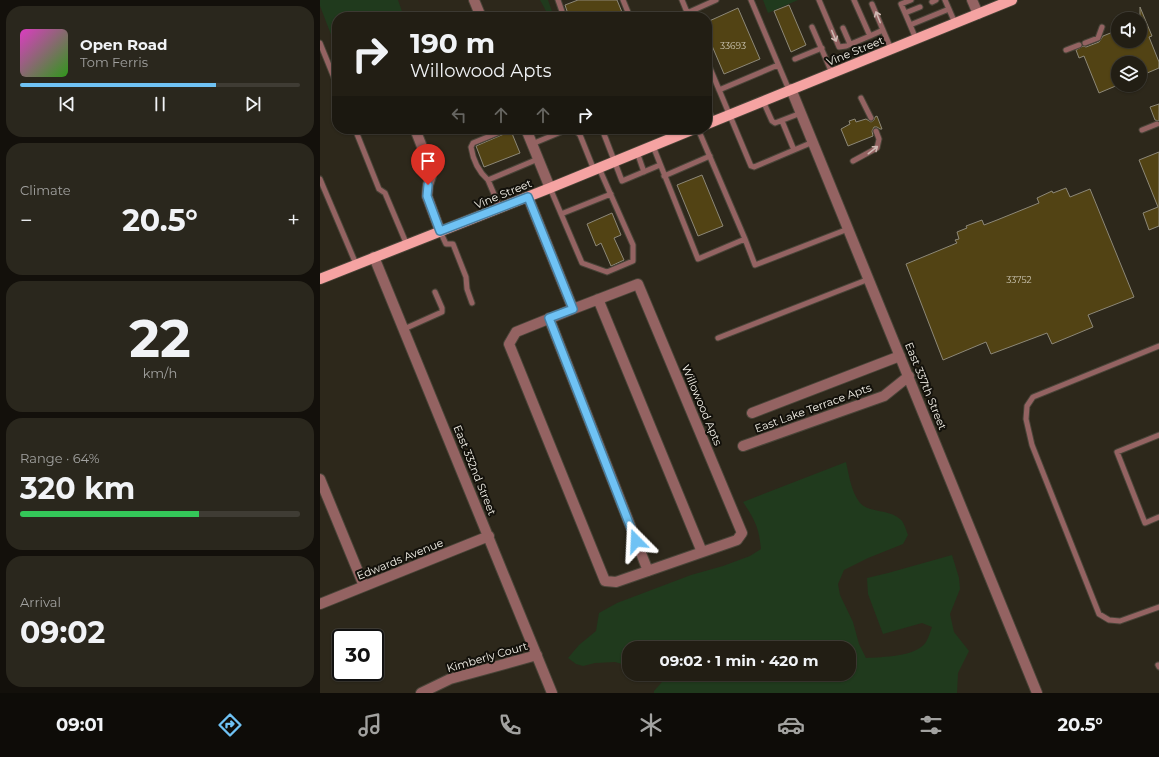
<!DOCTYPE html>
<meta charset="utf-8">
<style>
:root{--surface:#221e14;--page:#2a271d;--text:#f1f3f6;--muted:#a2a2a0;--line:#3f3c34;--accent:#6fc2f4}
body{margin:0;font-family:Montserrat,sans-serif;background:var(--page);color:var(--text);height:100vh;display:flex;flex-direction:column;font-size:15px;white-space:nowrap}
*{box-sizing:border-box;margin:0}
p{font-size:13px;color:var(--muted)}
.icon{flex:none;width:22px;height:22px;fill:none;stroke:currentColor;stroke-width:2;stroke-linecap:round;stroke-linejoin:round}
.map{position:relative;flex:1;overflow:hidden}
.sheet{display:flex;flex-direction:column;gap:6px;padding:6px;background:#13100b;width:320px}
.sheet>*{flex:none}
.hud{position:absolute;left:12px;top:12px;width:380px;height:122px;border-radius:16px;box-shadow:0 1px 3px #0004,0 0 0 1px var(--line);background:#221e14;color:var(--text);overflow:hidden}
.fabs{position:absolute;left:791px;top:12px;display:grid;gap:8px}
.fabs a{display:grid;place-items:center;width:36px;height:36px;border-radius:50%;background:var(--surface);box-shadow:0 1px 3px #0004,0 0 0 1px var(--line);font-size:20px}
.speed{position:absolute;left:12px;top:629px;display:flex;gap:8px;font-size:20px;font-weight:700;text-align:center}
.speed>*{display:grid;place-content:center;width:52px;height:52px;border-radius:50%;background:var(--surface);box-shadow:0 1px 3px #0004,0 0 0 1px var(--line);line-height:1}
.speed .limit{border:2px solid #111;border-radius:6px;background:#fff;color:#111}
.pin{position:absolute;display:grid;place-items:center;width:34px;height:34px;color:#fff;margin:-41px -17px;border-radius:50% 50% 50% 0;rotate:-45deg;box-shadow:0 0 4px #0007}
.pin .icon{rotate:45deg}
.me{position:absolute;width:44px;margin:-22px;rotate:339deg;stroke-linejoin:round;filter:drop-shadow(0 0 3px #0008)}
.turn{display:flex;align-items:center;gap:14px;height:84px;padding:0 12px;font-size:18px}
.turn .icon{width:52px;height:52px;stroke-width:2.5}
.turn b{display:block;font-size:28px;line-height:34px}
.lanes{display:flex;align-items:center;height:38px;padding:0 12px;background:#0003;justify-content:center;gap:20px;direction:ltr}
.lanes .off{opacity:.35}
.big{font-size:30px;font-weight:700;line-height:1.1}
.sheet .card{flex:1;display:flex;flex-direction:column;justify-content:center;gap:6px;min-width:0;padding:0 14px;border-radius:16px;background:var(--page)}
.sheet .dial{align-items:center;gap:0}
.dial b{font-size:52px;line-height:1}
.song{display:flex;align-items:center;gap:12px}
.cover{width:48px;height:48px;border-radius:6px;background:linear-gradient(135deg,hsl(310 70% 55%),hsl(110 70% 35%))}
.played{height:4px;border-radius:2px;background:linear-gradient(90deg,var(--accent) 70%,var(--line) 70%)}
.keys{display:flex;justify-content:space-around;direction:ltr}
.heat{display:flex;justify-content:space-between;align-items:center;font-size:22px;direction:ltr}
.charge{height:6px;border-radius:3px;background:linear-gradient(90deg,#34c759 64%,var(--line) 0)}
.trip{position:absolute;left:302px;top:641px;width:234px;height:40px;border-radius:16px;background:var(--surface);box-shadow:0 1px 3px #0004,0 0 0 1px var(--line);font-weight:700;line-height:40px;text-align:center}
.tabs{display:flex;height:64px;justify-content:space-around;align-items:center;background:#0e0c08;color:var(--muted)}
.tabs .icon{width:28px;height:28px}
.tabs .selected{color:var(--accent)}
.tabs b{font-size:18px;color:var(--text)}
main{display:flex;flex:1;min-height:0}
.map>svg:first-child{display:block}
.green{fill:#203a1d}
.building{fill:#524314;stroke:#8d8878}
.lines{fill:none;stroke-linecap:round;stroke-linejoin:round}
.service-casing{stroke:#494438;stroke-width:7}
.minor-casing{stroke:#494438;stroke-width:12}
.primary-casing{stroke:#494438;stroke-width:12}
.service{stroke:#946362;stroke-width:5}
.minor{stroke:#946362;stroke-width:10}
.primary{stroke:#f5a3a2;stroke-width:10}
.oneway{stroke:#ceb8b2}
.route-casing{stroke:#487e9f;stroke-width:10}
.route{stroke:#6fc2f4;stroke-width:7}
.labels{text-anchor:middle;stroke-width:4;stroke-linejoin:round;paint-order:stroke}
.number-label{font-size:9px;fill:#ccc6b3}
.street-label{font-size:11px;fill:#f4f1e8;stroke:#13110b}
</style>
<main>
<section class="sheet">
<div class="card">
<div class="song"><i class="cover"></i><div><b>Open Road</b><p>Tom Ferris</p></div></div>
<div class="played"></div>
<div class="keys"><svg class="icon" aria-label="previous" viewBox="0 0 24 24"><path d="M18 5L8 12l10 7zM5 5v14"/></svg><svg class="icon" aria-label="pause" viewBox="0 0 24 24"><path d="M8 5v14M16 5v14"/></svg><svg class="icon" aria-label="next" viewBox="0 0 24 24"><path d="M6 5l10 7-10 7zM19 5v14"/></svg></div>
</div>
<div class="card"><p>Climate</p>
<div class="heat"><a>−</a><b class="big">20.5°</b><a>+</a></div>
</div>
<div class="card dial"><b>22</b><p>km/h</p></div>
<div class="card"><p>Range · 64%</p><b class="big">320 km</b><div class="charge"></div></div>
<div class="card"><p>Arrival</p><b class="big">09:02</b></div>
</section>
<div class="map">
<svg width="839" height="693" viewBox="0 0 839 693">
<rect width="100%" height="100%" fill="#2d281b"/>
<path class="green" d="M0 0H78L84 17H17V50L0 6Z
M220 0H228L234 17H226V11Z
M443 0H478L448 13Z
M526 462C529 475 531 492 540 503 549 513 569 509 580 519 584 522 586 530 588 535L583 544 548 558 524 570 518 584 520 595 533 622 539 644 546 658C562 657 596 657 606 642 609 637 610 632 612 627L602 623 563 634 548 594 547 578 568 573 632 555 639 578 640 589 630 614 634 632 649 651 638 673 637 693H334V691L349 674H529V648H309V666L295 662 275 663 263 666 256 664 248 658 259 645 276 631 279 613 297 603 371 575 403 566 430 556 441 549C439 528 435 520 423 502Z"/>
<path class="building" d="M258 0H297L304 17H249L245 5Z
M469 5 486 45 471 52 454 11Z
M820 7 832 36 829 37 839 62V68L820 76V63H798V85L779 93 764 56 759 58 756 50 763 46 766 47 779 42 783 36 798 30V41H820Z
M418 8 440 59 404 74 387 34V22Z
M839 104V121L835 120 830 107Z
M557 116 562 129H560L557 127H554L552 131 553 136 528 146 521 129 530 124 529 121 535 119 536 122 546 119 551 122 554 120 555 117Z
M191 131 200 153 164 167 156 146Z
M839 152V226L829 230 823 213 838 207 819 160Z
M382 175 403 226 378 236 357 185Z
M746 188 750 197 770 189 814 297 768 315 773 327 732 344 727 333 671 354 666 342 623 360 586 264 637 243 635 240 639 239 637 232 647 228 646 226 662 220 664 225 677 220 719 203 717 198 732 191 733 193Z
M292 213 301 235 294 238 304 260 291 266 281 243 276 246 267 224Z"/>
<g class="lines">
<g class="service-casing">
<path id="service" d="M238 0 244 17
M303 0 310 17
M362 0 369 17
M431 0 469 90
M499 0 519 47 526 46 550 36
M534 0 550 36 563 30
M625 0 635 23
M612 2 616 0
M552 4 571 49
M367 13 396 0
M585 13 581 4 591 0
M590 25 629 9
M492 27 512 73
M523 28 530 44
M596 39 585 13 600 7
M0 43 17 85
M765 43 778 38 782 27
M746 50 759 45
M475 59 502 48
M387 61 431 166 434 167 493 142
M399 90 458 65
M541 98 551 118
M443 101 452 121 455 123 481 113
M387 106 393 121
M462 121 474 150
M35 129 59 189 65 193 87 245
M282 129 302 181 340 165
M822 130 837 124
M212 144 248 129H254L260 135 274 170
M333 146 378 259 425 239 378 129
M317 152 324 172
M533 161 557 148 559 139 556 131
M344 176 390 156
M0 179 36 264
M168 180C158 171 153 160 151 147L153 143 187 129
M230 188 262 263 287 272 313 261V245L279 168
M180 208 168 180 218 159
M241 214 291 194
M120 231 126 244H133L146 277 147 289 152 303
M425 239 435 265 528 229
M84 329 122 312V308L115 292
M398 338 549 279
M839 346 713 397 707 406 706 419 712 445 779 614 789 620 800 621 839 607
M839 435 797 452 825 523 839 517
M838 665 839 667"/>
</g>
<g class="minor-casing">
<path id="minor" d="M154 0 161 17
M652 0 658 14
M471 89 717 693
M95 129 108 162 111 176 108 185 107 196 120 231
M206 129 230 188
M208 197 253 309 318 284 422 533 417 540 296 582 285 581 189 344 196 332 253 309
M54 257 232 693
M278 299 382 552
M229 318 328 571
M432 413 580 356
M423 446 564 396 589 376
M0 479 44 586
M0 604 169 536
M101 693 130 679 217 655"/>
</g>
<g class="primary-casing">
<path id="primary" d="M387 124 692 0
M0 279 230 188 374 129"/>
</g>
<use href="#service" class="service"/>
<use href="#minor" class="minor"/>
<use href="#primary" class="primary"/>
</g>
<defs><path id="oneway-shaft" d="M-6 0H5M1.5-3L5.5 0L1.5 3" fill="none" stroke-width="1.6" stroke-linecap="round" stroke-linejoin="round"/></defs>
<g class="oneway">
<use href="#oneway-shaft" transform="translate(558 17) rotate(-112)"/>
<use href="#oneway-shaft" transform="translate(514 36) rotate(68)"/>
<use href="#oneway-shaft" transform="translate(553 150) rotate(-38)"/>
</g>
<g class="lines">
<g class="route-casing">
<path id="route" d="M108 185 107 196 120 231 208 197 253 309 229 318 316 541"/>
</g>
<use href="#route" class="route"/>
</g>
<g class="labels">
<g class="number-label">
<text x="413" y="49">33693</text>
<text x="699" y="283">33752</text>
</g>
<g class="street-label">
<text transform="translate(535 51) rotate(-22)" y="4">Vine Street</text>
<text transform="translate(183 194) rotate(-22)" y="4">Vine Street</text>
<text transform="translate(606 386) rotate(68)" y="4">East 337th Street</text>
<text transform="translate(382 405) rotate(67)" y="4">Willowood Apts</text>
<text transform="translate(493 408) rotate(-20)" y="4">East Lake Terrace Apts</text>
<text transform="translate(155 470) rotate(68)" y="4">East 332nd Street</text>
<text transform="translate(80 559) rotate(-22)" y="4">Edwards Avenue</text>
<text transform="translate(167 657) rotate(-16)" y="4">Kimberly Court</text>
</g>
</g>
</svg>
<div class="fabs">
<a><svg class="icon" aria-label="sound" viewBox="0 0 24 24"><path d="M4 9h4l5-4v14l-5-4H4zM17 9q2 3 0 6"/></svg></a>
<a><svg class="icon" aria-label="layers" viewBox="0 0 24 24"><path d="M12 4l9 5-9 5-9-5zM3 14l9 5 9-5"/></svg></a>
</div>
<div class="speed"><div class="limit">30</div></div>
<div class="pin" style="left:108px;top:185px;background:#d93025"><svg class="icon" aria-label="arrive" viewBox="0 0 24 24"><path d="M6 21V4h12l-3 4 3 4H6"/></svg></div>
<svg class="me" style="left:316px;top:541px" viewBox="-20 -20 40 40"><path d="M0-17L14 15 0 8-14 15z" fill="#6fc2f4" stroke="#fff" stroke-width="4"/></svg>
<div class="trip">09:02 · 1 min · 420 m</div>
<div class="hud">
<div class="turn"><svg class="icon" aria-label="right" viewBox="0 0 24 24"><path d="M7 20v-9h11M14 6l5 5-5 5"/></svg><div><b>190 m</b>Willowood Apts</div></div>
<div class="lanes"><svg class="icon off" aria-label="left" viewBox="0 0 24 24"><path d="M17 20v-9H6M10 6l-5 5 5 5"/></svg><svg class="icon off" aria-label="ahead" viewBox="0 0 24 24"><path d="M12 20V5M6 11l6-6 6 6"/></svg><svg class="icon off" aria-label="ahead" viewBox="0 0 24 24"><path d="M12 20V5M6 11l6-6 6 6"/></svg><svg class="icon" aria-label="right" viewBox="0 0 24 24"><path d="M7 20v-9h11M14 6l5 5-5 5"/></svg></div>
</div>
</div>
</main>
<nav class="tabs">
<b>09:01</b>
<svg class="icon selected" aria-label="directions" viewBox="0 0 24 24"><path d="M12 3l9 9-9 9-9-9zM9 14v-3h6M13 9l2 2-2 2"/></svg>
<svg class="icon" aria-label="music" viewBox="0 0 24 24"><path d="M9 18V5l10-2v13"/><circle cx="6" cy="18" r="3"/><circle cx="16" cy="16" r="3"/></svg>
<svg class="icon" aria-label="phone" viewBox="0 0 24 24"><path d="M5 4h4l2 5-3 2q2 4 5 5l2-3 5 2v4C11 20 4 13 5 4z"/></svg>
<svg class="icon" aria-label="climate" viewBox="0 0 24 24"><path d="M12 3v18M4 7l16 10M4 17L20 7"/></svg>
<svg class="icon" aria-label="car" viewBox="0 0 24 24"><path d="M5 17H2v-5l4-1 3-4h7l3 4 3 1v5h-3M9 17h6M6 11h13"/><circle cx="7" cy="17" r="2"/><circle cx="17" cy="17" r="2"/></svg>
<svg class="icon" aria-label="filters" viewBox="0 0 24 24"><path d="M4 7h16M4 17h16"/><circle cx="9" cy="7" r="2"/><circle cx="15" cy="17" r="2"/></svg>
<b>20.5°</b>
</nav>
